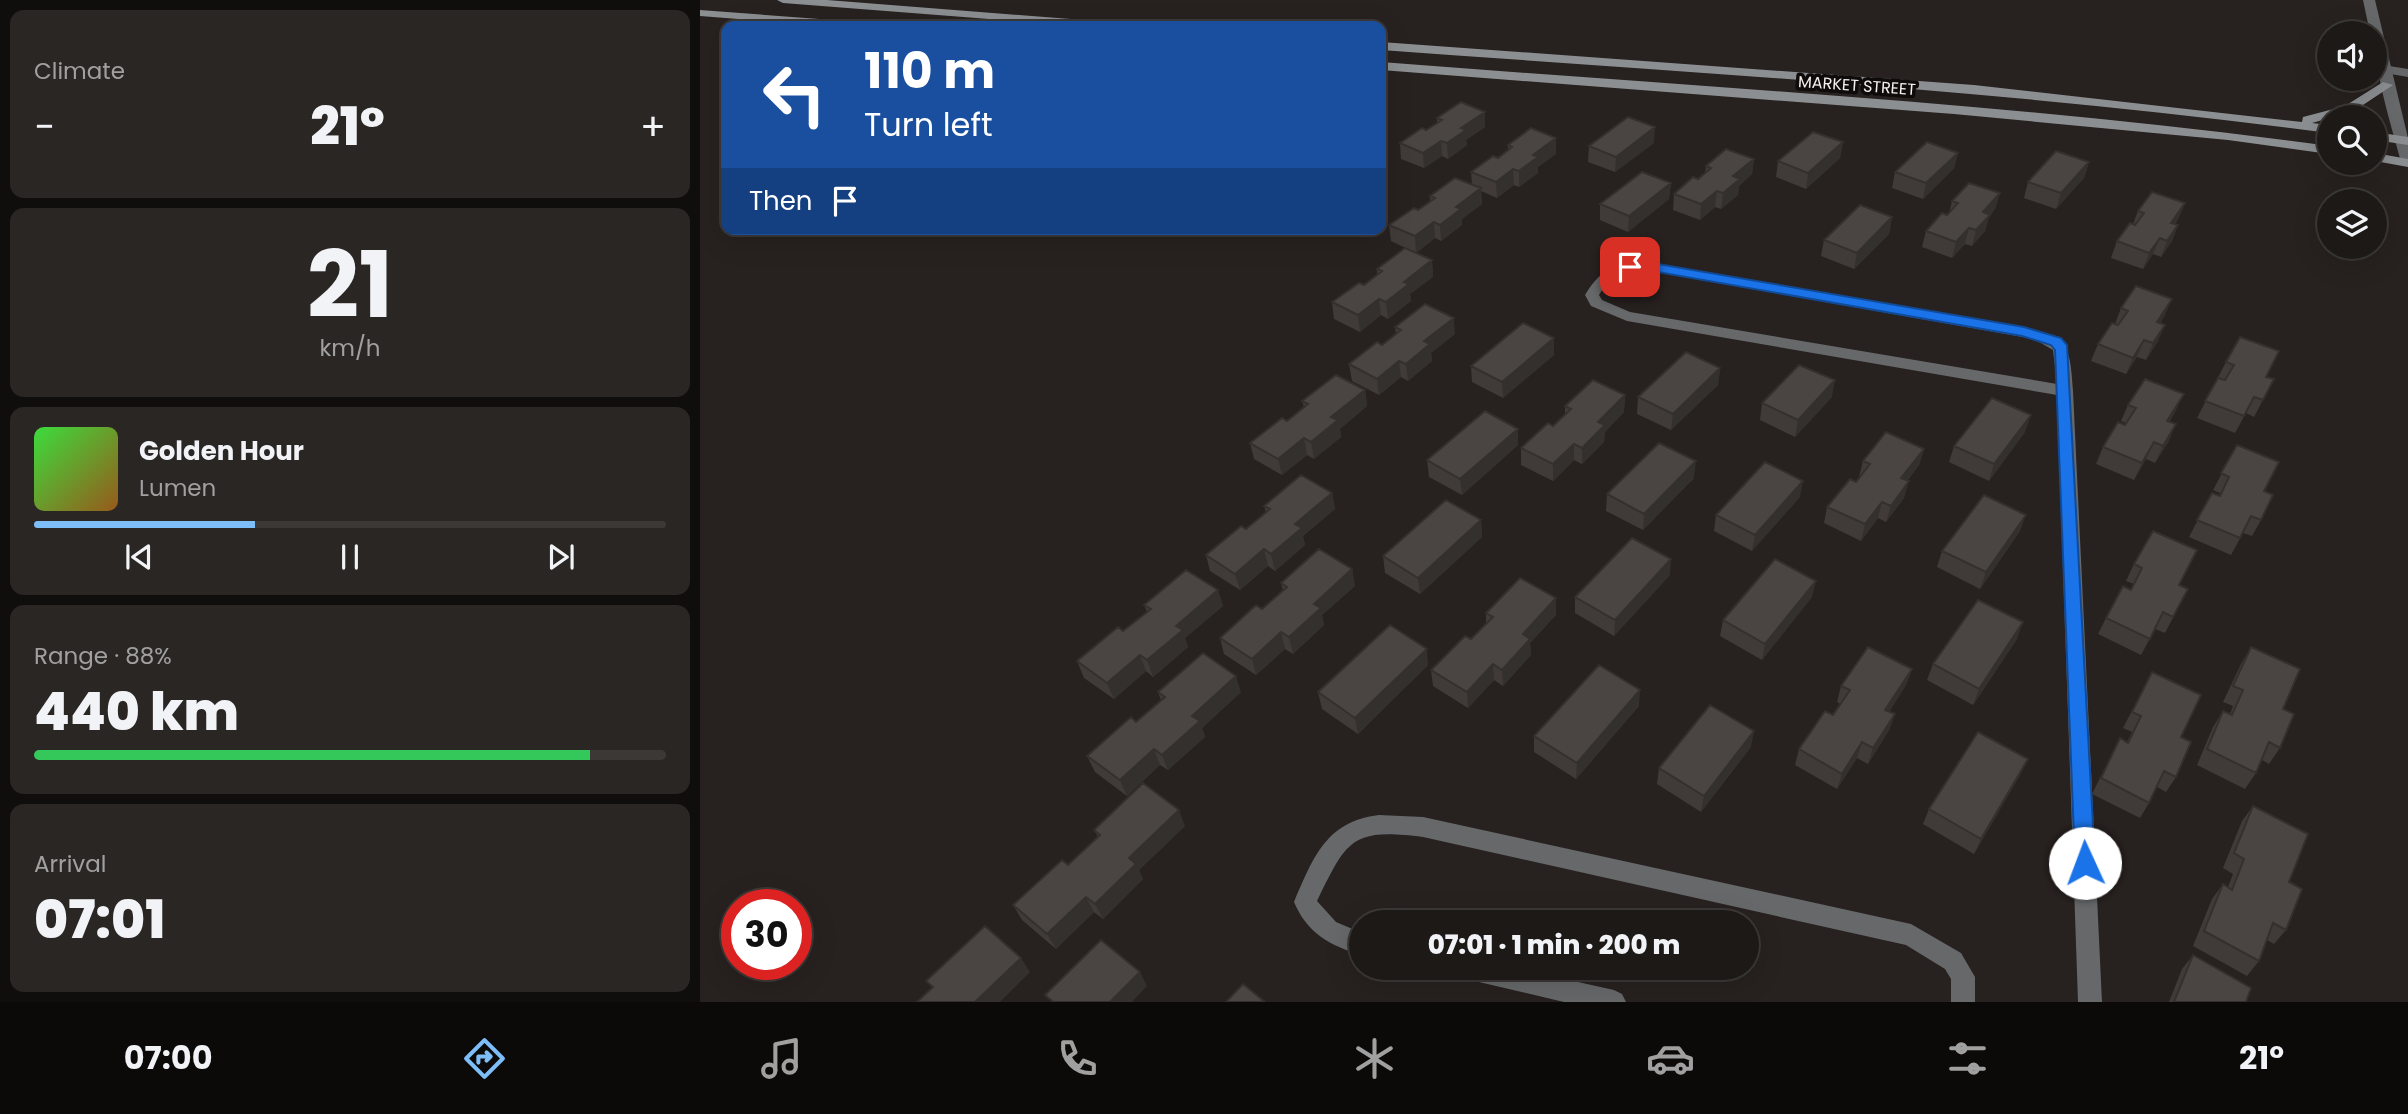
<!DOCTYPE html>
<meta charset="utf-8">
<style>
:root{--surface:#1d1917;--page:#2a2624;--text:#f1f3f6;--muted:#a0a0a1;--line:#3b3836;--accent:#7dbef9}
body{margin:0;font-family:Poppins,sans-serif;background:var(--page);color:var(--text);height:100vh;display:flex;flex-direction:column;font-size:26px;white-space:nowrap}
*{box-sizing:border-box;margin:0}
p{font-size:23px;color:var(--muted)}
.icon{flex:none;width:38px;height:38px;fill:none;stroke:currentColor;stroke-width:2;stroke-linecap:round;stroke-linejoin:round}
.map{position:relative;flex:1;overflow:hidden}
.panel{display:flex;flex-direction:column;gap:10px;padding:10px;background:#100e0d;width:700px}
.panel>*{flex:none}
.guide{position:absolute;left:21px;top:21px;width:665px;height:214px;border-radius:14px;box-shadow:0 7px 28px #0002,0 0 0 2px var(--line);background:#1a4fa0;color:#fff;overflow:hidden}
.controls{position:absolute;left:1617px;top:21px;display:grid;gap:14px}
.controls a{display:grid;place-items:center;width:70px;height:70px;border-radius:50%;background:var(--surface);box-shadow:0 7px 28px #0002,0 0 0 2px var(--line);font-size:35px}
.speed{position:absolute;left:21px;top:889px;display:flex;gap:14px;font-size:35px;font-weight:700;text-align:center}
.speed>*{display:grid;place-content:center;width:91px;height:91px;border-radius:50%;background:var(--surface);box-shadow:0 7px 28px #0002,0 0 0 2px var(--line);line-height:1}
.speed .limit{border:10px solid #d22;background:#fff;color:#111}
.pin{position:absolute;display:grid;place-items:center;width:60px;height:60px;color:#fff;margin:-30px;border-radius:14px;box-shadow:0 4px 10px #0006}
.me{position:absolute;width:77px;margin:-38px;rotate:358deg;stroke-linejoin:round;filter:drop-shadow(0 0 5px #0008)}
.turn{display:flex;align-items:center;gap:24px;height:147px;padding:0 28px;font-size:32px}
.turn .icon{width:91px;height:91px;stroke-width:2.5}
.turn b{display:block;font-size:49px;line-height:60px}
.then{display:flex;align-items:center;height:66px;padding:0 28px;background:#0003;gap:14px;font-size:26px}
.big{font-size:52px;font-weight:800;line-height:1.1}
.panel .card{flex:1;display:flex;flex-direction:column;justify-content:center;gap:10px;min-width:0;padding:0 24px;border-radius:14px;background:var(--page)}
.panel .dial{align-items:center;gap:0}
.dial b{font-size:91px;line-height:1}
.song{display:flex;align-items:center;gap:21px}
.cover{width:84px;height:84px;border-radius:10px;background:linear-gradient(135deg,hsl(120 70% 55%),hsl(30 70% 35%))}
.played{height:7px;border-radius:4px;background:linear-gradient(90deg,var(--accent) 35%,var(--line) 35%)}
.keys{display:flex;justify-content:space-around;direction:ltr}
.heat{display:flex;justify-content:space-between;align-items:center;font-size:38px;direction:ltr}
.charge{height:10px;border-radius:5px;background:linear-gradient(90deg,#34c759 88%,var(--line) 0)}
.trip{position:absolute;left:649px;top:910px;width:410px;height:70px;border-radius:35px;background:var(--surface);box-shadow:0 7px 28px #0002,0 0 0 2px var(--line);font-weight:800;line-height:70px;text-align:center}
.dock{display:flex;height:112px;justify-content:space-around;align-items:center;background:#0c0a09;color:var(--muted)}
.dock .icon{width:49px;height:49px}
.dock .active{color:var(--accent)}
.dock b{font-size:32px;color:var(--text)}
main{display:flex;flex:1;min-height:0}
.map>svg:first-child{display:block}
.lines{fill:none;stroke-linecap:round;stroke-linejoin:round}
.service{fill:#66686a;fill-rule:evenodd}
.minor{fill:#66686a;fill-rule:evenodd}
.secondary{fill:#8c8f92;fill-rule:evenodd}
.wall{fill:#403b39}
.shaded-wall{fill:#34302e}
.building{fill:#4a4542;stroke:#34302e;stroke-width:2}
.route{fill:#1a73e8;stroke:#114b97;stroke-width:2}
.labels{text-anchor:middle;stroke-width:7;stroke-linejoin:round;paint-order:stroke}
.far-street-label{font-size:16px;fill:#f2efed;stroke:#0e0b0a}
</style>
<main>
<section class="panel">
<div class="card"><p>Climate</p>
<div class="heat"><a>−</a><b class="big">21°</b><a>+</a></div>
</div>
<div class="card dial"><b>21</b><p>km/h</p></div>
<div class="card">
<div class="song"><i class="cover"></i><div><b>Golden Hour</b><p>Lumen</p></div></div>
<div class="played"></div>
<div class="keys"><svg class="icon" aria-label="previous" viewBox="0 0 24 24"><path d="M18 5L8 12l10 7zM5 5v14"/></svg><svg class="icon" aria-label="pause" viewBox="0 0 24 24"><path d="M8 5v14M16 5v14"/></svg><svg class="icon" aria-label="next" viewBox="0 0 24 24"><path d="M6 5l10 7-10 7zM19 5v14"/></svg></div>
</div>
<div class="card"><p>Range · 88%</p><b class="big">440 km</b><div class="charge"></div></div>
<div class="card"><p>Arrival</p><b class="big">07:01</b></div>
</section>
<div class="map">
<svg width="1708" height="1002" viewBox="0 0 1708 1002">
<rect width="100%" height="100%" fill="#27211f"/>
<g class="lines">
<path class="service" d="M1683 65 1708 69V77L1679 72V66Z"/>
<path class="minor" d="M1663 0H1675L1708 138V166L1701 162C1690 120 1675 77 1675 33H1670Z
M952 263 1324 327C1369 338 1370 346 1373 391L1402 1002H1378L1357 395 927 321 891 306 885 295C903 265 919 263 952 263ZM952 271 1334 339 1353 350 1357 384 930 312 902 300 899 295C913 273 928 271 952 271Z
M679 815 723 817 1211 924 1261 953 1275 977V1002H1251V979L1245 969 1206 945 723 837C651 828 647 840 617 901L636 922 662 933V955C630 946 607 933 594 902 613 858 626 821 679 815Z
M754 968H815L914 990 922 994 926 1002H864L766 979 758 976Z"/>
<path class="secondary" d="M77 0H127L422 23 428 26H381L83 3Z
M0 10 173 23 179 26H131L0 16Z
M681 42 1274 85 1602 122 1603 117 1645 106 1683 82 1693 85 1654 111 1612 123 1629 125V133C1314 91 998 73 681 50Z
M681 62C997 87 1315 103 1629 146V154L1528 140 1254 114 681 70Z
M1675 132 1708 137V145L1675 140Z
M1675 153 1708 159V167L1675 161Z"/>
</g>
<path class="wall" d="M737 118 785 127 766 140 767 145 748 159 742 156 724 168 701 159 700 143 726 130 737 123Z
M856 138V154L838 167V173L819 187 814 185 797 198 781 191 782 204 762 219V225L741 241 735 238 716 253 691 241 689 225 718 210 730 201V196L772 185 771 172 798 158 808 150V145Z
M1143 142 1140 158 1106 189 1076 177 1078 161Z
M954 143 915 172 888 162 889 146Z
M1258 153 1254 168 1223 199 1192 188 1195 172Z
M1054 159 1052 174 1039 186 1038 195 1021 209 1015 207 1000 220 973 210 974 194 998 179 1005 173 1006 166Z
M1389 162 1384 178 1356 209 1324 198 1328 182Z
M971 183 969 199 928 232 900 220V204Z
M1300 193 1295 209 1289 217 1285 231 1272 246 1265 244 1252 258 1222 247 1226 231 1249 214 1252 201Z
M1485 203 1478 219 1475 224 1478 225 1472 241 1461 257 1453 254 1443 269 1411 258 1417 241 1433 224 1438 211Z
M1192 217 1189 234 1154 269 1121 256 1124 240Z
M732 260 733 277 710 294 711 301 688 319 681 315 660 332 634 319 632 302 664 285 677 275V269Z
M1421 308 1465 315 1460 323 1458 341 1446 360 1437 357 1426 374 1391 361 1398 344 1415 324Z
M695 327 755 334 731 353 732 361 708 381 701 377 679 395 652 381 649 364 682 345 696 334Z
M854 355 803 398 772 382 771 366Z
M1526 362 1574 379 1554 417 1546 413 1535 433 1497 418Z
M1020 368 1018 385 971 430 937 414 938 397Z
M665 390 667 406 640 429 641 437 614 459 607 455 582 475 554 459 550 443 587 421 604 407 602 401Z
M925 395 924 412 905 432 904 442 882 464 874 460 853 481 821 465V448L853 426 865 415V406Z
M1132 397 1095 437 1060 420 1062 403Z
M1428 405 1476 410 1470 421 1469 441 1455 463 1446 459 1434 480 1396 464 1403 447 1426 423 1421 421Z
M818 429V445L762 495 729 477 727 460Z
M1325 432 1289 481 1249 462 1254 446Z
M1537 445 1564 491 1561 520 1552 536 1543 533 1531 555 1489 537 1512 493 1519 495 1520 493 1513 490Z
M1224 449 1219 465 1207 481 1204 498 1186 522 1178 518 1161 541 1124 523 1127 507 1156 482 1159 477 1163 461Z
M994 478 943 530 906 511 907 494Z
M632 493 635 509 603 536 605 545 575 571 568 566 540 590 510 571 506 555 546 529 566 513 564 506Z
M1100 497 1052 551 1014 531 1016 515Z
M781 520 782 537 720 594 685 573 683 556Z
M1320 531 1280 589 1237 567 1242 551Z
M1434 564 1488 589 1465 633 1455 629 1441 655 1398 634 1406 618 1431 590 1434 584 1426 581Z
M652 569 655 586 622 615 624 625 593 654 585 649 556 675 524 654 520 638 562 609 583 591 581 583Z
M970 575 914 636 875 613V597Z
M518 590 523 606 485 638 488 647 453 677 446 671 414 699 384 678 377 661 423 631 447 612 444 605Z
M1112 597 1062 660 1020 636 1023 620Z
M856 598V615L830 643 831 655 803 686 794 680 768 708 733 686 731 670 771 639 786 623V613Z
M1317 639 1273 705 1227 680 1233 664Z
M1551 647 1583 709 1580 748 1569 764 1562 760 1556 773 1545 789 1497 765 1513 727 1523 711 1530 714 1533 706 1523 702 1541 664Z
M728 665 658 734 622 709 618 692Z
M1212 669 1206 685 1189 712 1195 714 1189 730 1168 764 1157 758 1137 789 1095 765 1099 749 1133 715 1140 704 1137 702 1141 686Z
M1452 672 1481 737 1476 777 1466 792 1457 787 1449 803 1440 818 1392 794 1420 738 1427 742 1432 732 1423 728Z
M458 692H541L502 728 505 737 468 770 460 765 427 796 395 772 387 756 436 722 461 700Z
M939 706 876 779 834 752V736Z
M1051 747 1001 812 957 784 959 768Z
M1320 775 1274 854 1223 824 1229 809Z
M1553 806 1589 882 1586 930 1574 944 1567 940 1559 961 1547 976 1493 946 1512 899 1523 884 1528 887 1533 874 1523 868 1542 821Z
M485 826 439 870 443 879 403 919 394 912 356 949 322 920 313 905 368 865 398 837 394 830Z
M1493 955 1546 1002H1469L1482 969Z"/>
<path class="shaded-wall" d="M785 112V127L766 140 767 145 748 159 747 143 761 128Z
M955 127 954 143 915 172 916 157Z
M856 138V154L838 167V173L819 187V171L833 155Z
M741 141 742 156 724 168 723 153Z
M1143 142 1140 158 1106 189 1108 173Z
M1258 153 1254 168 1223 199 1226 183Z
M1054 159 1052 174 1039 186 1038 195 1021 209 1023 193 1033 176Z
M1389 162 1384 178 1356 209 1361 193Z
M813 169 814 185 797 198 796 182Z
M971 183 969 199 928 232 929 216Z
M781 188 782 204 762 219V225L741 241 740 225 756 207Z
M1017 191 1015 207 1000 220 1001 204Z
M1300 193 1295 209 1289 217 1285 231 1272 246 1276 230 1283 212Z
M1485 203 1478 219 1465 239 1471 223Z
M1192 217 1189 234 1154 269 1157 253Z
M734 222 735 238 716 253 715 236Z
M1478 225 1472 241 1461 257 1467 241Z
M1269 228 1265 244 1252 258 1256 242Z
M1460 238 1453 254 1443 269 1449 253Z
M732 260 733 277 710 294 711 301 688 319 686 302 704 282Z
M679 299 681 315 660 332 658 315Z
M1472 299 1465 315 1451 338 1457 322Z
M754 318 755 334 731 353 732 361 708 381 706 364 724 341Z
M1465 325 1458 341 1446 360 1453 343Z
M854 338V355L803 398 802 382Z
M1444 340 1437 357 1426 374 1433 358Z
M699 361 701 377 679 395 677 379Z
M1020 368 1018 385 971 430 973 414Z
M1135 380 1132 397 1095 437 1098 420Z
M665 390 667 406 640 429 641 437 614 459 611 442 631 417Z
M1484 394 1476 410 1460 437 1467 421Z
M925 395 924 412 905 432 904 442 882 464V448L898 422Z
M1331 415 1325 432 1289 481 1294 464Z
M1476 424 1469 441 1455 463 1463 446Z
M818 429V445L762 495 760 479Z
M604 438 607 455 582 475 578 459Z
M1454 442 1446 459 1434 480 1442 463Z
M874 444V460L853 481V464Z
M1224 449 1219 465 1197 495 1201 478Z
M996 461 994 478 943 530 944 514Z
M1103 481 1100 497 1052 551 1055 535Z
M1209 481 1204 498 1186 522 1191 506Z
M632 493 635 509 603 536 605 545 575 571 571 554 595 524Z
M1182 502 1178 518 1161 541 1165 524Z
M1326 515 1320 531 1280 589 1286 572Z
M781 520 782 537 720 594 718 578Z
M564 549 568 566 540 590 535 574Z
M971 559 970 575 914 636 915 620Z
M652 569 655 586 622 615 624 625 593 654 589 637 614 604Z
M1116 581 1112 597 1062 660 1065 644Z
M518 590 523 606 485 638 488 647 453 677 447 660 476 626Z
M856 598V615L830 643 831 655 803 686 802 670 823 634Z
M1323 622 1317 639 1273 705 1279 689Z
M581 632 585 649 556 675 552 659Z
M727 649 728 665 658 734 655 718Z
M440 655 446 671 414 699 407 683Z
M793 664 794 680 768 708 767 692Z
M1212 669 1206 685 1180 726 1185 710Z
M536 676 541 692 502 728 505 737 468 770 462 755 492 716Z
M940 690 939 706 876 779 877 763Z
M1195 714 1189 730 1168 764 1173 748Z
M1054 731 1051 747 1001 812 1004 796Z
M1162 742 1157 758 1137 789 1142 774Z
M454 749 460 765 427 796 420 780Z
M1328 759 1320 775 1274 854 1281 839Z
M479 810 485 826 439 870 443 879 403 919 395 904 429 858Z
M386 897 394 912 356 949 347 934Z
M321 958 330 972 300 1002H275Z
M440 972 447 986 432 1002H410Z"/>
<path class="building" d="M761 102 785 112 761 128 766 130 747 143 741 141 723 153 700 143 722 128 726 130 742 120 737 118Z
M928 117 955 127 916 157 889 146Z
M831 128 856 138 833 155 838 157 819 171 813 169 796 182 771 172 793 156 798 158 812 147 808 145Z
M1113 132 1143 142 1108 173 1078 161Z
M1227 142 1258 153 1226 183 1195 172Z
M1026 149 1054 159 1033 176 1040 179 1023 193 1017 191 1001 204 974 194 993 177 998 179 1011 168 1006 166Z
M1356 151 1389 162 1361 193 1328 182Z
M942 172 971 183 929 216 900 204Z
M755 178 781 188 756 207 761 209 740 225 734 222 715 236 689 225 714 208 718 210 735 198 730 196Z
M1269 183 1300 193 1283 212 1290 215 1276 230 1269 228 1256 242 1226 231 1242 213 1247 215 1258 203 1252 201Z
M1452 192 1485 203 1471 223 1478 225 1467 241 1460 238 1449 253 1417 241 1430 223 1435 225 1444 213 1438 211Z
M1160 205 1192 217 1157 253 1124 240Z
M705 248 732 260 704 282 709 284 686 302 679 299 658 315 632 302 659 283 664 285 682 271 677 269Z
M1436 286 1472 299 1457 322 1465 325 1453 343 1444 340 1433 358 1398 344 1412 323 1418 325 1428 311 1421 308Z
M725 304 754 318 724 341 730 344 706 364 699 361 677 379 649 364 677 342 682 345 701 330 695 327Z
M823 323 854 338 802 382 771 366Z
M1540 337 1579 351 1566 377 1574 379 1563 400 1554 397 1544 416 1505 401 1518 378 1525 380 1534 365 1526 362Z
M986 352 1020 368 973 414 938 397Z
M1099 365 1135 380 1098 420 1062 403Z
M636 375 665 390 631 417 638 420 611 442 604 438 578 459 550 443 582 418 587 421 608 404 602 401Z
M1445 379 1484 394 1467 421 1476 424 1463 446 1454 442 1442 463 1403 447 1418 422 1425 425 1436 408 1428 405Z
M893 380 925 395 898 422 905 425 882 448 874 444 853 464 821 448 848 423 853 426 871 409 865 406Z
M1292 398 1331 415 1294 464 1254 446Z
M785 411 818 429 760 479 727 460Z
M1186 432 1224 449 1201 478 1209 481 1191 506 1182 502 1165 524 1127 507 1150 479 1156 482 1170 464 1163 461Z
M959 443 996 461 944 514 907 494Z
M1537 445 1579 462 1564 491 1573 495 1561 520 1551 516 1540 538 1497 520 1512 493 1520 496 1529 477 1521 473Z
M1065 462 1103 481 1055 535 1016 515Z
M601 475 632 493 595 524 602 528 571 554 564 549 535 574 506 555 541 526 546 529 570 509 564 506Z
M1284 495 1326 515 1286 572 1242 551Z
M746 500 781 520 718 578 683 556Z
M1453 531 1497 550 1479 585 1488 589 1473 617 1463 612 1450 639 1406 618 1423 586 1431 590 1442 568 1434 564Z
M932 538 971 559 915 620 875 597Z
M619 549 652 569 614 604 621 608 589 637 581 632 552 659 520 638 556 605 562 609 587 587 581 583Z
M1075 559 1116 581 1065 644 1023 620Z
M486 570 518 590 476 626 483 630 447 660 440 655 407 683 377 661 418 627 423 631 451 609 444 605Z
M820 578 856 598 823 634 830 639 802 670 793 664 767 692 731 670 765 636 771 639 793 617 786 613Z
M1278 600 1323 622 1279 689 1233 664Z
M690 625 727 649 655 718 618 692Z
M1168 647 1212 669 1185 710 1195 714 1173 748 1162 742 1142 774 1099 749 1125 711 1133 715 1150 690 1141 686Z
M1551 647 1600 669 1583 709 1594 714 1580 748 1569 742 1556 773 1507 749 1523 711 1532 715 1543 690 1533 686Z
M503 653 536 676 492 716 500 721 462 755 454 749 420 780 387 756 431 717 436 722 465 697 458 692Z
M899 665 940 690 877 763 834 736Z
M1452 672 1501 695 1481 737 1491 742 1476 777 1464 771 1449 803 1401 778 1420 738 1428 743 1441 716 1432 712Z
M1010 705 1054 731 1004 796 959 768Z
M1278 732 1328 759 1281 839 1229 809Z
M443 783 479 810 429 858 436 864 395 904 386 897 347 934 313 905 362 860 368 865 400 835 394 830Z
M1553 806 1608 834 1589 882 1602 889 1586 930 1573 923 1559 961 1504 931 1523 884 1532 890 1544 859 1534 853Z
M285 926 321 958 275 1002H217L233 987 226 981Z
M401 940 440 972 410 1002H353L345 995Z
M1493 955 1551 988 1546 1002H1474Z
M543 984 565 1002H526Z"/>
<path class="route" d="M930 263H952L1324 327 1361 338 1367 345 1395 863 1392 870 1385 872 1377 870 1375 863 1355 350 1351 345 1322 336 952 271 925 270 923 267Z"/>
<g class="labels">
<g class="far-street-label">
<text transform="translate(1157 85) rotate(4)" y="6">MARKET STREET</text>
</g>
</g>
</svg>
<div class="controls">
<a><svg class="icon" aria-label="sound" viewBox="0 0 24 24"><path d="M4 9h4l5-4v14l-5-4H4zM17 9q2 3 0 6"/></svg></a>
<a><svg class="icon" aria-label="search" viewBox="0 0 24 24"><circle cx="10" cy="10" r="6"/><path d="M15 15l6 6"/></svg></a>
<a><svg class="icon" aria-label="layers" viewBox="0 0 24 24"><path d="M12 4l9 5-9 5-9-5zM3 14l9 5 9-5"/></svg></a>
</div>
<div class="speed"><div class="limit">30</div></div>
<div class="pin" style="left:930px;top:267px;background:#d93025"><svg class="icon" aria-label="arrive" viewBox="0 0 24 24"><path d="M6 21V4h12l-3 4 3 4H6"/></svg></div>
<svg class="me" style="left:1385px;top:863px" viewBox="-20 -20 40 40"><circle r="19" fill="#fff"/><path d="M0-13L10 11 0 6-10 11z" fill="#1a73e8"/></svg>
<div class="trip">07:01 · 1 min · 200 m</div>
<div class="guide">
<div class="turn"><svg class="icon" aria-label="left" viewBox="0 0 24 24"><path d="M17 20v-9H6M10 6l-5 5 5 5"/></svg><div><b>110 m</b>Turn left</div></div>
<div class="then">Then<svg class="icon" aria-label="arrive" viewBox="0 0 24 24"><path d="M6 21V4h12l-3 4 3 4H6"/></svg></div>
</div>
</div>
</main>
<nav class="dock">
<b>07:00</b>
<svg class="icon active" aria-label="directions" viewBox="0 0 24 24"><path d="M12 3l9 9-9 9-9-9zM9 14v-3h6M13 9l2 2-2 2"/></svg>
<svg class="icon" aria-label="music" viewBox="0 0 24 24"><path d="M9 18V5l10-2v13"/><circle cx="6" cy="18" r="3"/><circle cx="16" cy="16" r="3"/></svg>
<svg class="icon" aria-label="phone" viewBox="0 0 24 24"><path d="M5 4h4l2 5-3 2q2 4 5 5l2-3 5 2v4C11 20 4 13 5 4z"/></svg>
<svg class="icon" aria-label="climate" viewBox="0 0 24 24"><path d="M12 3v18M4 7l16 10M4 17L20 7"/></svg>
<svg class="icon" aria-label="car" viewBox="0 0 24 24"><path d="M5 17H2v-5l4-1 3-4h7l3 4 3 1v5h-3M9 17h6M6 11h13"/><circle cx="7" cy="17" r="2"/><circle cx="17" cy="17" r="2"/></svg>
<svg class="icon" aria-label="filters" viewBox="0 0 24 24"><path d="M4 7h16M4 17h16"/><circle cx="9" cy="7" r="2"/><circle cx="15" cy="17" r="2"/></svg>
<b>21°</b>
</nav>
